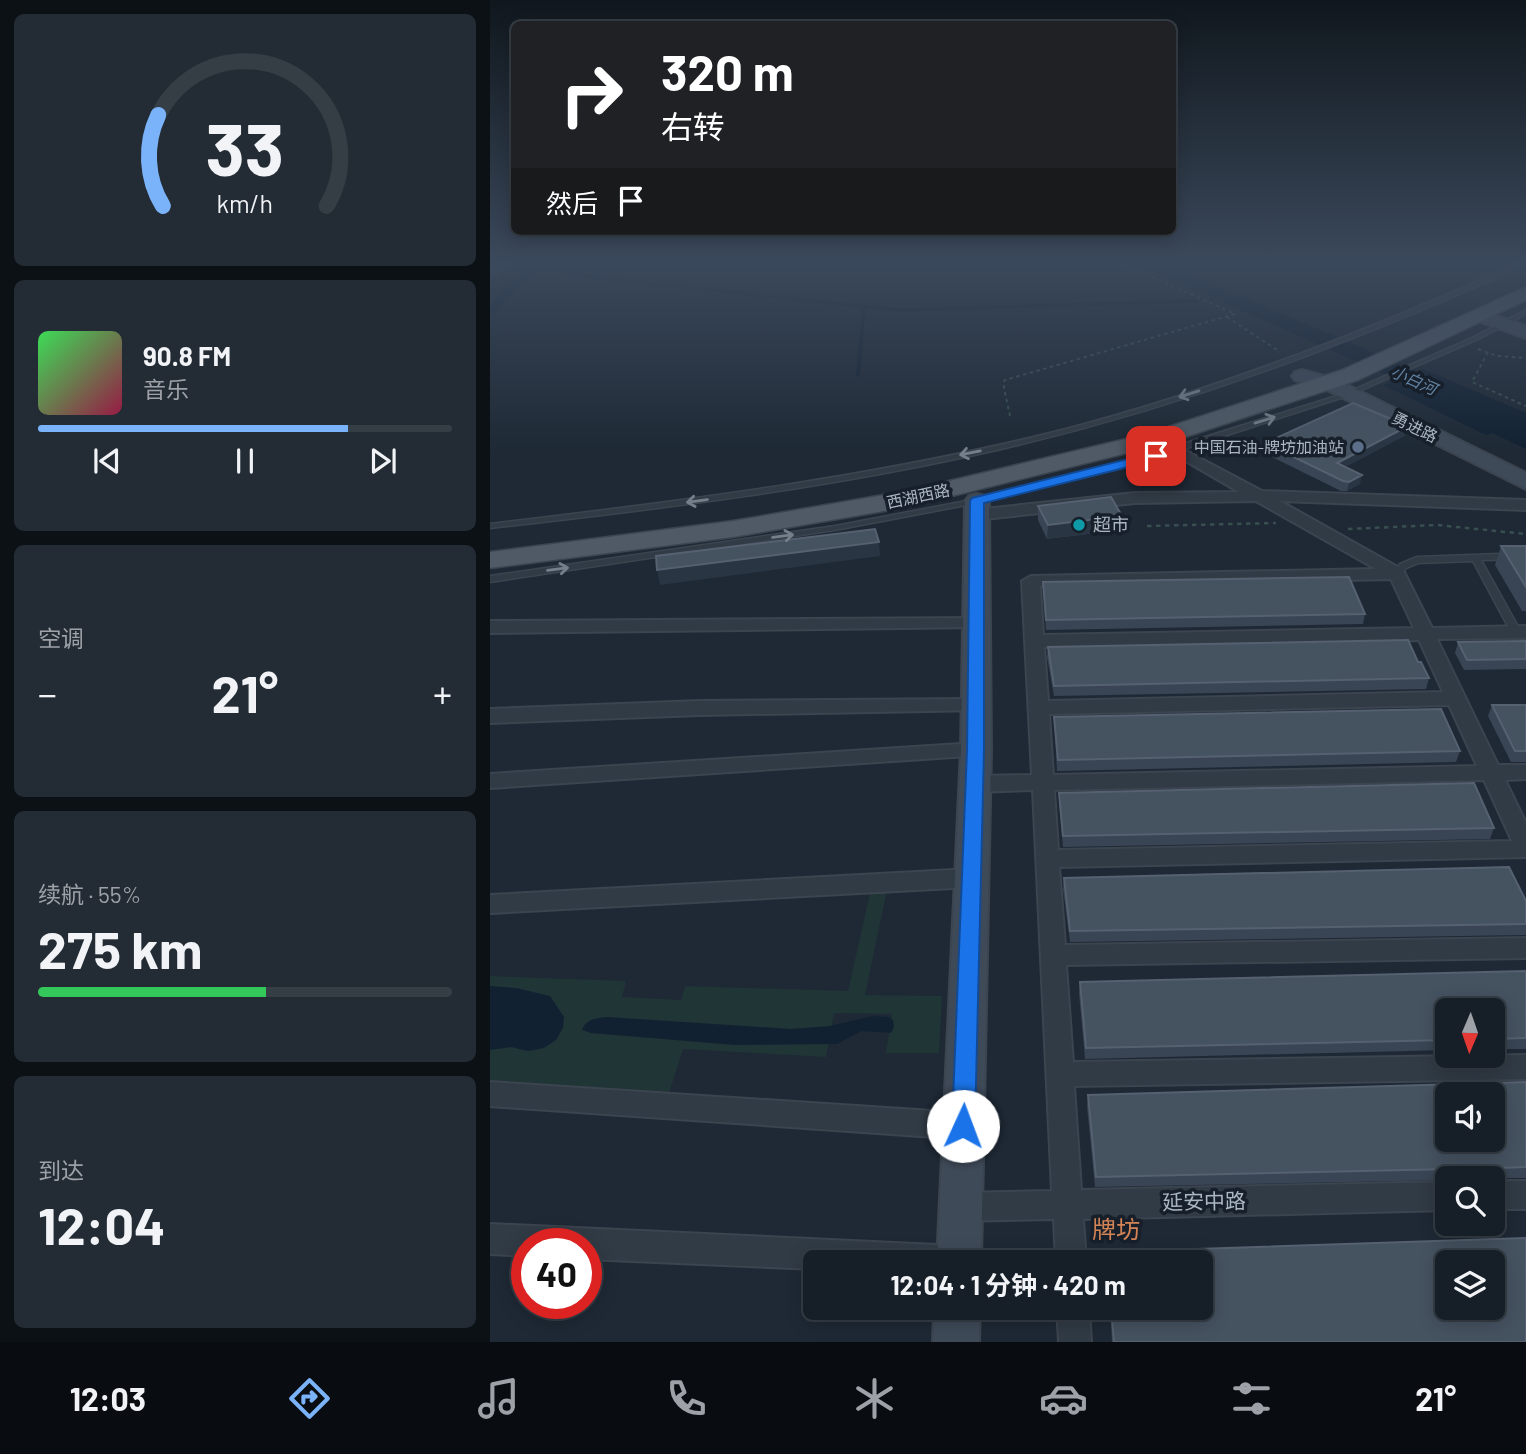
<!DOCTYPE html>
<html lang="zh">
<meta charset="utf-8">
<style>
:root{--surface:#161f28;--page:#232c34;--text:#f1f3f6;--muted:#9ea2a8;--line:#353d45;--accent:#7ab3f9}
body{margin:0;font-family:Barlow,"Noto Sans SC",sans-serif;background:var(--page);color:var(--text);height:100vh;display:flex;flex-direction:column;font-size:26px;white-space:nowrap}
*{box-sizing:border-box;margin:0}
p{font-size:23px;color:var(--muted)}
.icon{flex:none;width:38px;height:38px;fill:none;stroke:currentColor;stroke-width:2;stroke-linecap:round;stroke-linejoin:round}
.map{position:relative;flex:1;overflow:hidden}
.panel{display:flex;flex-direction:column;gap:14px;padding:14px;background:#0c1116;width:490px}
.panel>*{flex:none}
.guide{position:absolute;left:21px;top:21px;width:665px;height:214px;border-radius:10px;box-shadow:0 4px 18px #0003,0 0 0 2px var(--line);background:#202124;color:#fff;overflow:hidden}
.needle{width:46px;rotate:182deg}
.tools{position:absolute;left:945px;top:998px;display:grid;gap:14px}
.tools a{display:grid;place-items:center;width:70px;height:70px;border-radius:10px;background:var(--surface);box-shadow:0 4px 18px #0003,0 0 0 2px var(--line);font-size:35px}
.speed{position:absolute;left:21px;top:1228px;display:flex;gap:14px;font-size:35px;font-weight:700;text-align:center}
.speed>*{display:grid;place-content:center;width:91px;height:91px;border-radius:50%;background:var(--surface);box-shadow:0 4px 18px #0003,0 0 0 2px var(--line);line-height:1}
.speed .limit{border:10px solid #d22;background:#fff;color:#111}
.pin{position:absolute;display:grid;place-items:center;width:60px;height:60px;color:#fff;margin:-30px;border-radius:14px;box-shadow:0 4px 10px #0006}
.me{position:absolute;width:77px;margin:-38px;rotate:2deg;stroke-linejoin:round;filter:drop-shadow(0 0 5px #0008)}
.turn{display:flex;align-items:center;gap:24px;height:147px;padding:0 35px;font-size:32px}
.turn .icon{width:91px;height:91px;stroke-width:2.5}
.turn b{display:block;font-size:49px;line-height:60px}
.then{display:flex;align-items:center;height:66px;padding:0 35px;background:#0003;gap:14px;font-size:26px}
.big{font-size:52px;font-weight:700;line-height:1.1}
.panel .tile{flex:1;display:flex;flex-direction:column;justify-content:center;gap:10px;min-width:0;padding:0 24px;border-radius:10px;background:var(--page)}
.panel .dial{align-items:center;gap:0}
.dial svg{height:182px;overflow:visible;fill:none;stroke:var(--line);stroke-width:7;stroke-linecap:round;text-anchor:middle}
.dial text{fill:var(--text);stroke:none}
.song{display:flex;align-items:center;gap:21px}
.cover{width:84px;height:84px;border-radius:10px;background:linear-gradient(135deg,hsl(130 70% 55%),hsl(340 70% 35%))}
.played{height:7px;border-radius:4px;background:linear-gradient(90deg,var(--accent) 75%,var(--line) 75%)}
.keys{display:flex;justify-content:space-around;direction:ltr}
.heat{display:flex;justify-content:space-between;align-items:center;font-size:38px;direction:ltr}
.charge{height:10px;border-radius:5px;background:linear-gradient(90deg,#34c759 55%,var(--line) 0)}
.trip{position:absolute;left:313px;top:1250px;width:410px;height:70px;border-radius:10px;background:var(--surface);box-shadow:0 4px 18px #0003,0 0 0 2px var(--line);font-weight:700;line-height:70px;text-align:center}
.dock{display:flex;height:112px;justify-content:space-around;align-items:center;background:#090c10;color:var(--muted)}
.dock .icon{width:49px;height:49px}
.dock .selected{color:var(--accent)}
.dock b{font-size:32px;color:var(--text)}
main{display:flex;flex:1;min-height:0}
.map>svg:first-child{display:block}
.green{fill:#203536}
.water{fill:#122132}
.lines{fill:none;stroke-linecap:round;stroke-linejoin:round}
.stream{stroke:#122132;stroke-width:3.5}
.canal{fill:#122132;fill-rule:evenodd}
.river{fill:#122132;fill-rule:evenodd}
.lane-casing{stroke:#3b444f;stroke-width:3}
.street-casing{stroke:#3b444f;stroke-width:4}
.secondary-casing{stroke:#3b444f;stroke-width:4}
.primary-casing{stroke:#3b444f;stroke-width:3}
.path-far1{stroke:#384e4f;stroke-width:2;stroke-dasharray:3.5 3.5;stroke-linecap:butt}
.path{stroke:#384e4f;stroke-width:2.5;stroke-dasharray:4.5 4.5;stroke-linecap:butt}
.lane{fill:#313b45;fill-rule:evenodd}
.street{fill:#313b45;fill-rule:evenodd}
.secondary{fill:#3f4a59;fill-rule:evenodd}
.primary{fill:#4f5a66;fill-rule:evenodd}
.wall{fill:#394554;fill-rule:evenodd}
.shaded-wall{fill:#293543}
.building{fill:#455260;stroke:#556170;stroke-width:2;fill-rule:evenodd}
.oneway{stroke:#747f8a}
.route{fill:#1a73e8;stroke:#114b97;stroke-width:2}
.service-dot{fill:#5c6f8a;stroke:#17202a;stroke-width:2.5}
.culture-dot{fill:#0f9aa8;stroke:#17202a;stroke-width:2.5}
.labels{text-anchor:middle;stroke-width:7;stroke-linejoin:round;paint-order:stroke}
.far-water-label{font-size:16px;font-style:italic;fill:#6282a3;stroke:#17202a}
.far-street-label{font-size:16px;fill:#abb6c3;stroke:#17202a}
.far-poi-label{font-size:16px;fill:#abb6c3;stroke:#17202a;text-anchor:end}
.poi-label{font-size:18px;fill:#abb6c3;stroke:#17202a;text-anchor:start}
.near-street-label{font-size:21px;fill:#abb6c3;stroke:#17202a}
.near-quarter-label{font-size:24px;fill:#d48455;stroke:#17202a}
</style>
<main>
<section class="panel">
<div class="tile dial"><svg viewBox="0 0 100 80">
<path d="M14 69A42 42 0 1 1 86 69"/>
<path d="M14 69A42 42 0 0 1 12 29" stroke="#7ab3f9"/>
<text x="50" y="56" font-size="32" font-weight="700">33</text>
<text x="50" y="72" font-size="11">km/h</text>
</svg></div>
<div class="tile">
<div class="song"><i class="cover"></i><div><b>90.8 FM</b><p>音乐</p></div></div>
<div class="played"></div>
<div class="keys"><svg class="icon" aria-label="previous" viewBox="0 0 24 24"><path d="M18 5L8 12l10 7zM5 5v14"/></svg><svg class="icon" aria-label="pause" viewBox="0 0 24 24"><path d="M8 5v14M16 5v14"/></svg><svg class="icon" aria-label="next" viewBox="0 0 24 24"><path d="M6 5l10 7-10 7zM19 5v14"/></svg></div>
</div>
<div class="tile"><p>空调</p>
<div class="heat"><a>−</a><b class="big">21°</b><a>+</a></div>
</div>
<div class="tile"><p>续航 · 55%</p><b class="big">275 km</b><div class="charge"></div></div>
<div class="tile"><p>到达</p><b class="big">12:04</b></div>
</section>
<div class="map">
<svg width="1036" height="1342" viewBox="0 0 1036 1342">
<rect width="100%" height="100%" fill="#1e2935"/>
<path class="green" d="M381 889 397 890 375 995 452 996 449 1053H396L402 1014 344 1013 336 1057 193 1049 179 1093 0 1084V976L136 981 132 997 191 1000 195 986 358 991Z"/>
<path class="water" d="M933 369 1036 413V449L1002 433 996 435 893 385Z
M0 986 26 988 60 996 74 1017 73 1028 66 1040 54 1048 38 1051 21 1047 0 1050Z
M382 1016 398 1017 403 1020 404 1027 401 1033 372 1031 347 1044 245 1045 101 1033 92 1030C96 1019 106 1018 117 1017L301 1029 340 1026Z"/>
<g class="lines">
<path class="stream" d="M48 266 116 279 371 306 374 308 368 375
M721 299 734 296
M371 306 409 310 707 301"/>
<path class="canal" d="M46 263H58L26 289 4 314 0 315V305L18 285Z"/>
<path class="river" d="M650 263H674L961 386 964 391 961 396H945L653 267Z"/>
<g class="lane-casing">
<path id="lane" d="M1028 263H1036C1017 275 993 283 972 293 931 310 890 328 847 344 737 387 623 423 507 450 340 488 170 509 0 528V524C193 501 387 477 576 429 732 388 882 329 1028 263Z
M1036 310V314L986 340 860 395 648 464 487 503 345 530 0 582V576L345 526 487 499 642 460 856 393 982 338Z
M1036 553V559L991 560 1031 632 1026 635 1021 632 983 561 928 563 916 568 910 576H904L903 574 910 564 927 557Z"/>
</g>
<g class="street-casing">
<path id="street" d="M687 446 772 491 1036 500V510L790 501 913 570 942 628 1036 626V638L947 639 1008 765H1036V779L1015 780 1036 823V857L569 867 575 945 1036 938V958L576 965 583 1062 1036 1055V1079L584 1086 591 1190 957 1182V1210L593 1219 596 1262H566L564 1219 471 1221 461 1217 456 1207 461 1197 471 1193 562 1191 543 790 484 792 476 789 473 784 476 779 484 776 542 775 532 581 541 576 886 569 766 501 645 503 494 519 486 514 494 509 645 493 749 492 682 453 680 450 682 447ZM901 579 924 628 553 635 550 586ZM929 640 953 692 558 701 554 647ZM959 705 987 766 563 775 559 714ZM994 780 1022 841 568 850 564 790Z
M487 618 493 619 496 623 493 627 0 633V621Z
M486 699 493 700 496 705 493 710 210 715 0 723V709L210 701Z
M486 743 493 745 496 750 493 755 0 788V774Z
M482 869 490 872 494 878 490 884 482 887 0 913V895Z
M0 1082 473 1113 483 1117 487 1126 483 1135 473 1139 0 1106Z
M1003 1181H1036V1209H1003Z
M0 1224 469 1246 480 1250 484 1261 326 1262V1269L96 1259V1244H37V1256L0 1254Z
M567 1307H599L601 1342H569Z"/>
</g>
<g class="secondary-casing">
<path id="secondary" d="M0 263H17L6 274 0 275Z
M989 310 1036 326V338L983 319 980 315Z
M812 370 845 379 1036 473V489L831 387 805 380 802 376 805 372Z
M487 494 495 496 499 501 501 750 491 1262H447L471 750 475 501 479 496Z
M444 1307H490L489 1342H443Z"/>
</g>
<g class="primary-casing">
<path id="primary" d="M1036 287V300L868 380 674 444 417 507 243 537 0 568V552L243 521 417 491 657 434 852 370Z"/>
</g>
<path class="path-far1" d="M737 317 790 352
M988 349 1007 356 1036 358
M998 352 982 382 1036 406
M520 416 513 383 515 380 745 314 631 263"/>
<path class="path" d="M657 526 786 523
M858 529 947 525 1036 534"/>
<use href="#lane" class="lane"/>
<use href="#street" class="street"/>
<use href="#secondary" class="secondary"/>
<use href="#primary" class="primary"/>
</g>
<path class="wall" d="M916 435 855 467 870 484 857 491H851L774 453 775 443Z
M548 506 631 530 557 539 548 520Z
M1011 546H1036V611H1032L1005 565Z
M553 582 875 614 873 624 556 630Z
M1036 641V669L974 670 965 653 968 642Z
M558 647 928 662 939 678 936 689 564 696 557 657Z
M1002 705H1036V762H1021L998 716Z
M564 717 970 751 966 762 567 771Z
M569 793 1004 828 1000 839 573 847 569 803Z
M574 878 1036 901V935L580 942 573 889Z
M1036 971V1049H1003V1010H957V1050L595 1059 589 993 590 982Z
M1036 1082V1178H957V1180L605 1187 597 1106 598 1095Z
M1036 1238V1342H622L620 1307H710V1262H616L617 1252ZM957 1262H1003V1307H957Z"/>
<path class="shaded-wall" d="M918 426 916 435 845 472 847 463Z
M872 475 870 484 857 491 859 482Z
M632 516 631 530 557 539 558 525Z
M389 542 390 556 170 585 167 570Z"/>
<path class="building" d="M863 403 918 426 847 463 872 475 859 482 853 481 775 443Z
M621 497 632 516 558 525 548 506Z
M385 529 389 542 167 570 166 556Z
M1011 546H1036V587Z
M859 577 875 614 556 620 553 582Z
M918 640 928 662H931L939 678 564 686 558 647Z
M1036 641V659L977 660 968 642Z
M1002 705H1036V751H1025Z
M951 709 970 751 568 760 564 717Z
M984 783 1004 828 573 836 569 793Z
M1019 867 1036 901V924L580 931 574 878Z
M1036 971V1038L1003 1039V1010H957V1040L596 1048 590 982Z
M1036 1082V1167L1008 1168 1005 1170 964 1172 962 1169 606 1177 598 1095ZM957 1094H1003V1139H957Z
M1036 1238V1342H624L621 1307H710V1262H618L617 1252ZM957 1262H1003V1307H957Z"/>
<defs><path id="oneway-shaft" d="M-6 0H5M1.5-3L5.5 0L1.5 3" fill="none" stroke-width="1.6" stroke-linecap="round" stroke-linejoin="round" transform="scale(1.75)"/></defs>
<g class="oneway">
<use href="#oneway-shaft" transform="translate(699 394) rotate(163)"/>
<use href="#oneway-shaft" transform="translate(775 420) rotate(-17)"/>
<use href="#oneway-shaft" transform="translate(480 453) rotate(169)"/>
<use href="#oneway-shaft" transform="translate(207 501) rotate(172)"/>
<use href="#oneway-shaft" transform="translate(293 536) rotate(-8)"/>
<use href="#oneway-shaft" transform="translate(68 569) rotate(-8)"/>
</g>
<linearGradient id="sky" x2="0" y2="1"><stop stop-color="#10171d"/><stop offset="0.58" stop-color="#3b495c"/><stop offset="1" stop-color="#3b495c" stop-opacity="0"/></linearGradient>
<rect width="1036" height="451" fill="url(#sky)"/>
<path class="route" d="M666 452 672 456 670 459 494 503V750L485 1126 481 1133 473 1136 465 1133 462 1126 477 750 480 501 482 498Z"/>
<circle class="service-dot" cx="868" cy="447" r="7"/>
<circle class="culture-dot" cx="589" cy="525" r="7"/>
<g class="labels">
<g class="far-water-label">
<text transform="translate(924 380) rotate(24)" y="6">小白河</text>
</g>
<g class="far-street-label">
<text transform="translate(925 427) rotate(26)" y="6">勇进路</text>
<text transform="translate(428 496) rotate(-12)" y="6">西湖西路</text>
</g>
<g class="far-poi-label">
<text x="854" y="453">中国石油-牌坊加油站</text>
</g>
<g class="poi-label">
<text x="603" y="531">超市</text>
</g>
<g class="near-street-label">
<text transform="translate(714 1202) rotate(-1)" y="7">延安中路</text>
</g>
<g class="near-quarter-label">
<text x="626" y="1238">牌坊</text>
</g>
</g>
</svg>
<div class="tools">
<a><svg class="needle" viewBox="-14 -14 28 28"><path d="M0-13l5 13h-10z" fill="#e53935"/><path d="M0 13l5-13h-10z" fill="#9ea2a8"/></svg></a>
<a><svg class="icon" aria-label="sound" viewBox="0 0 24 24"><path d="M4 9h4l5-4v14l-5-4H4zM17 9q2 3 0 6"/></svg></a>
<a><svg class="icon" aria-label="search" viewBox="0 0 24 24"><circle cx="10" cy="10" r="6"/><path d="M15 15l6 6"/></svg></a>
<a><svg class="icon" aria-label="layers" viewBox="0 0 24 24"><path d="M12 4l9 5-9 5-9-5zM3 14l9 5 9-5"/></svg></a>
</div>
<div class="speed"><div class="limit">40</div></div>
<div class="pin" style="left:666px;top:456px;background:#d93025"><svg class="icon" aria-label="arrive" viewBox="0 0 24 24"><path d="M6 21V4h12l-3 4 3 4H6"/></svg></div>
<svg class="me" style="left:473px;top:1126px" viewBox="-20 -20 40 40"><circle r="19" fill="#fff"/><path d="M0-13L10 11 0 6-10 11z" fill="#1a73e8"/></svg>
<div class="trip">12:04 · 1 分钟 · 420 m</div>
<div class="guide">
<div class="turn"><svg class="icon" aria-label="right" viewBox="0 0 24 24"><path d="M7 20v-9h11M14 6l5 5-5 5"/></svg><div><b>320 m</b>右转</div></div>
<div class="then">然后<svg class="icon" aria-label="arrive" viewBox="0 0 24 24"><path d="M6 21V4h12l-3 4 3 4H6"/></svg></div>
</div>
</div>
</main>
<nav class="dock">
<b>12:03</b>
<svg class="icon selected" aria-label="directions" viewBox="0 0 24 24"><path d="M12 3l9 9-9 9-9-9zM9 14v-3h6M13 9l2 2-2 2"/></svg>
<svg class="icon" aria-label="music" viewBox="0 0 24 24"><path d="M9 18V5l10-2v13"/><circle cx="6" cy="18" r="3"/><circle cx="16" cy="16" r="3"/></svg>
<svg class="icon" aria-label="phone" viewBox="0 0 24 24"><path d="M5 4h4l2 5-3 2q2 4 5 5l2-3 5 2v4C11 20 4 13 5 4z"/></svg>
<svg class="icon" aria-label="climate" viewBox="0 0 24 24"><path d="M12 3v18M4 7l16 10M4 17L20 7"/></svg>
<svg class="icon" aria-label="car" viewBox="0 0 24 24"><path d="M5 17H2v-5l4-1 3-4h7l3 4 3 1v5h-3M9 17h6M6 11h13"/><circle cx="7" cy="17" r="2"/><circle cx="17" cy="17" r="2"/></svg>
<svg class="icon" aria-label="filters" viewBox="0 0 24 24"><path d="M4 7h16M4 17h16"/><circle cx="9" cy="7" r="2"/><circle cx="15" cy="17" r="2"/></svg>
<b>21°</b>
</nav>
